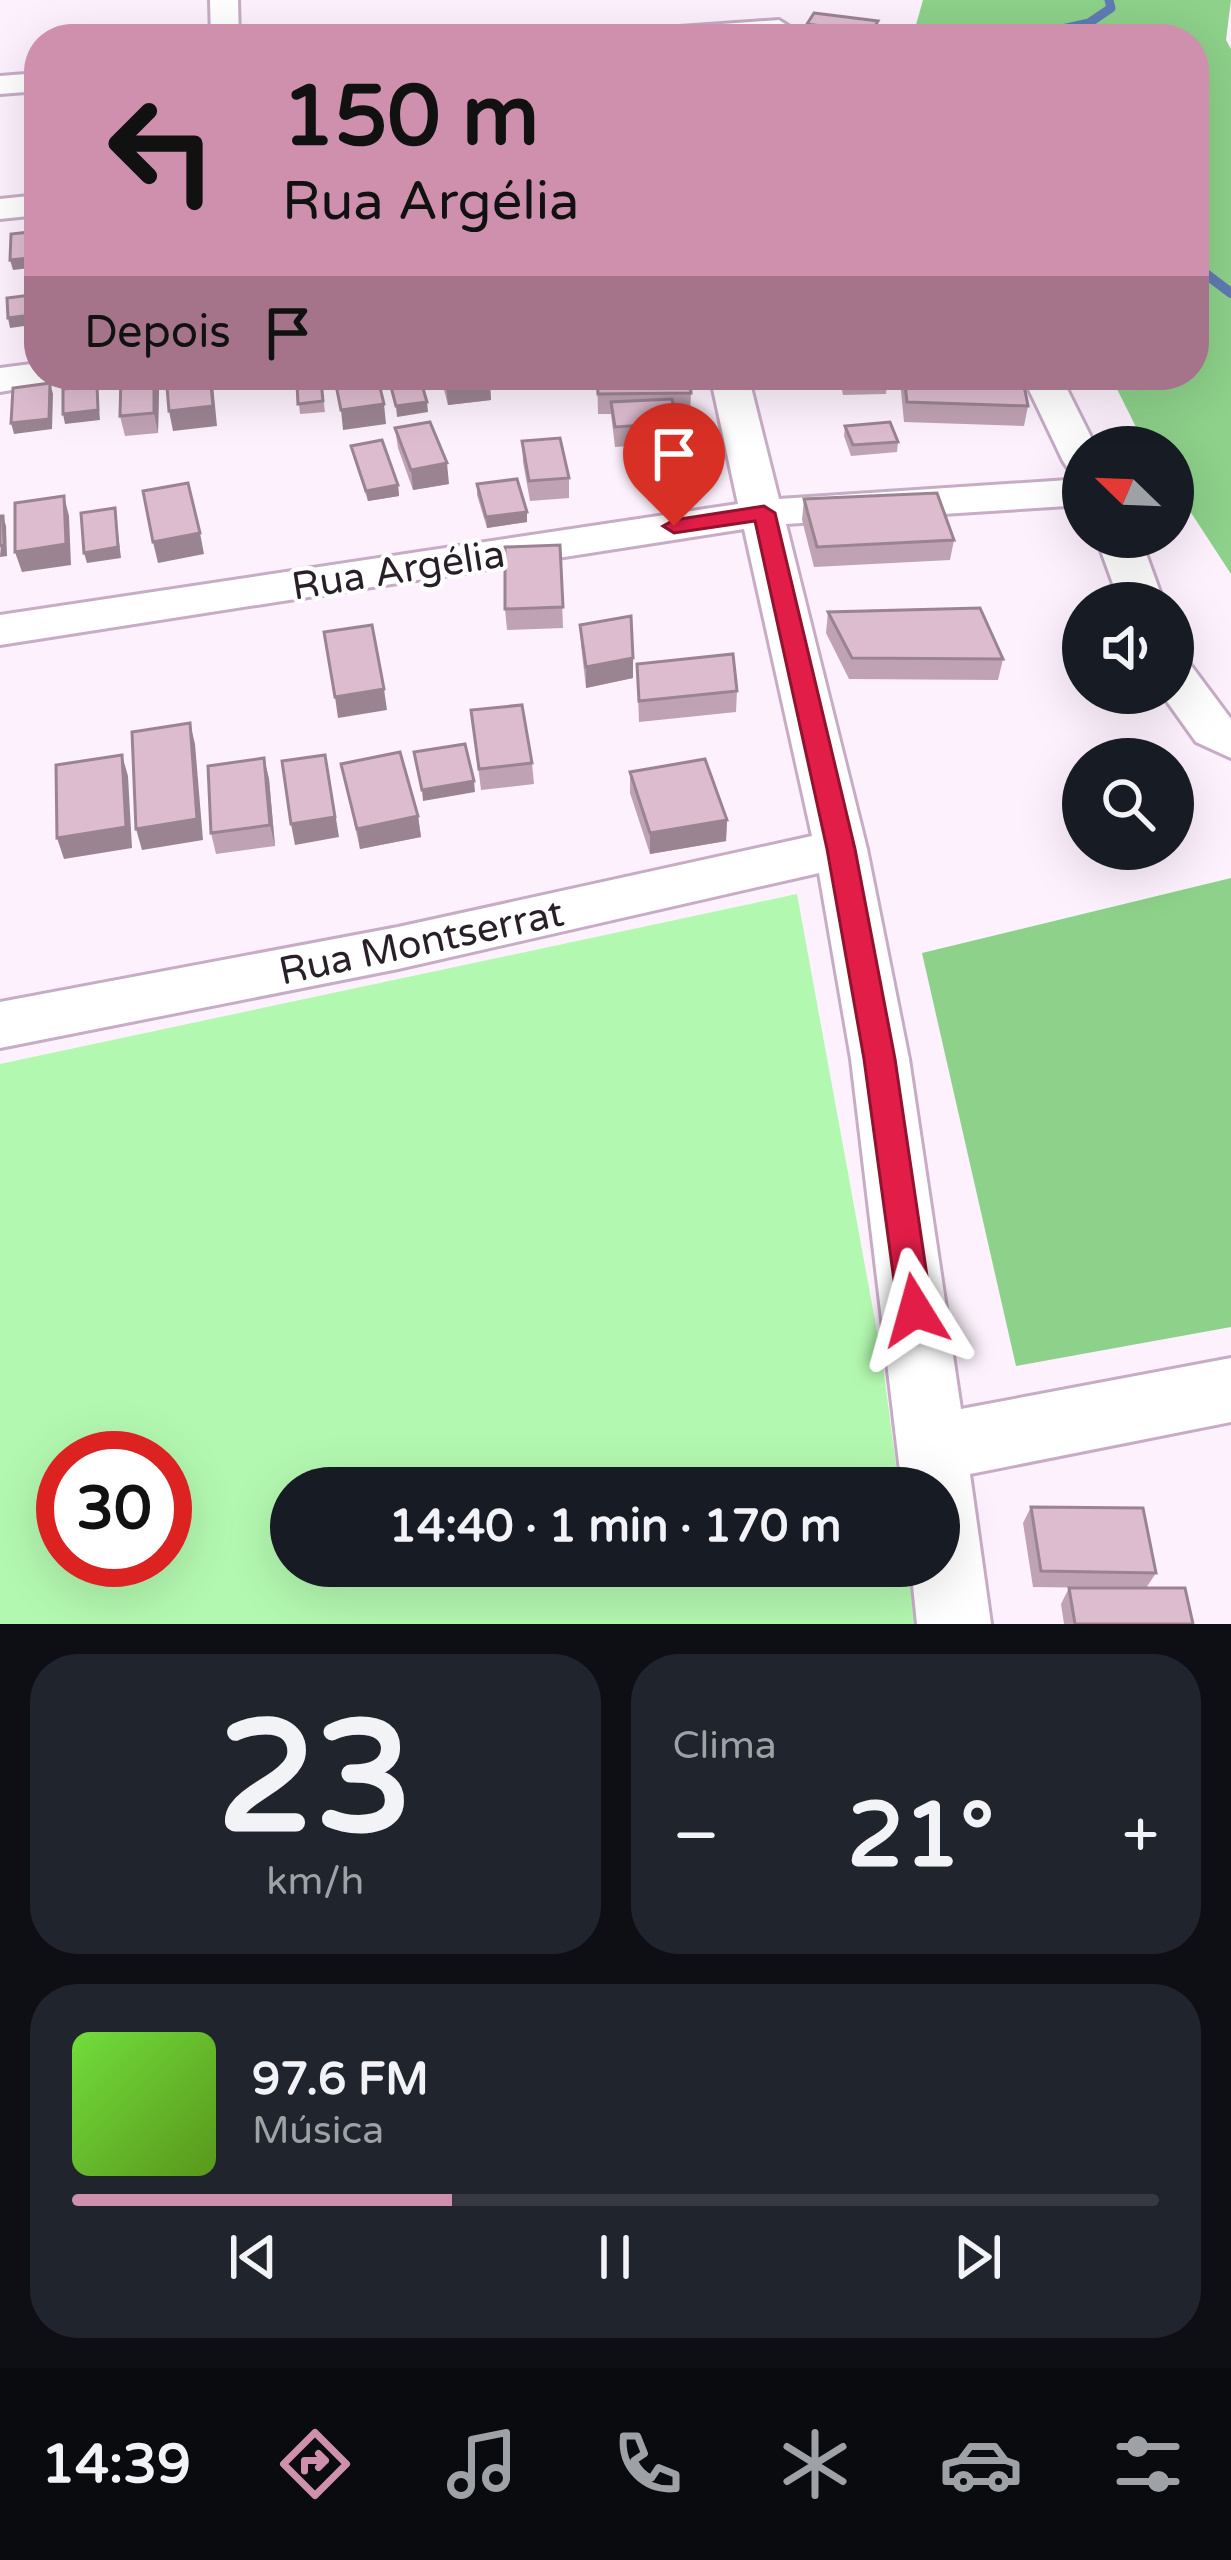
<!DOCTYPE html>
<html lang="pt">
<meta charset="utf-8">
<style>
:root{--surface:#171b24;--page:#20242c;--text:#f1f3f6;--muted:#9ea1a6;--line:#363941;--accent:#cf90ad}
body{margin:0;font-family:"Varela Round",sans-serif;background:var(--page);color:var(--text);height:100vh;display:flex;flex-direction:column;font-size:45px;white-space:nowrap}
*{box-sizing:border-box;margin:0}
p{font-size:39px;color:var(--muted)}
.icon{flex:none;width:66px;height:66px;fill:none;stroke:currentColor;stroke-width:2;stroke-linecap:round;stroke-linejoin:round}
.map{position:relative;height:1624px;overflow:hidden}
.side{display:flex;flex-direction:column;gap:30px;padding:30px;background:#0d0f14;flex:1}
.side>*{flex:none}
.hud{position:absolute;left:24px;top:24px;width:1185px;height:366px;border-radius:48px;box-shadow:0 12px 48px #0002;background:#cf90ad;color:#111;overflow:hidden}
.needle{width:78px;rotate:293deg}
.buttons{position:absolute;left:1062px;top:426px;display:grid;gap:24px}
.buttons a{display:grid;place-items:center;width:132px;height:132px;border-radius:50%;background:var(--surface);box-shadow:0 12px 48px #0002;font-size:60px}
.speed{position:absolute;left:36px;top:1431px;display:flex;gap:24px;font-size:60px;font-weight:700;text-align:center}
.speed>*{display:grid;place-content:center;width:156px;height:156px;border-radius:50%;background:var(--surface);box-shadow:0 12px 48px #0002;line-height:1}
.speed .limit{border:18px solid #d22;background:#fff;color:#111}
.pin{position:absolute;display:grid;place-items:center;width:102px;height:102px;color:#fff;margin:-123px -51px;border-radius:50% 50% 50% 0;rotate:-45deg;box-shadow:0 0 12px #0007}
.pin .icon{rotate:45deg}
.me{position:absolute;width:132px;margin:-66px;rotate:352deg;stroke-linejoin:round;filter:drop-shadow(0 0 9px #0008)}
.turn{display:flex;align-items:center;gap:42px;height:252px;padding:0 60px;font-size:54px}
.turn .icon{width:156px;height:156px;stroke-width:2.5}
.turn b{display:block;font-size:84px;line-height:102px}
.then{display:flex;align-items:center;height:114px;padding:0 60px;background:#0003;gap:24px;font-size:45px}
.big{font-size:90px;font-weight:700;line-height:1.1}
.side .card{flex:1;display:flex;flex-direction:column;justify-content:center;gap:18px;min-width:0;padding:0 42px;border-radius:48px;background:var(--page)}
.side .dial{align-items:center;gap:0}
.dial b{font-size:156px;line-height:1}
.song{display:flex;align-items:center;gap:36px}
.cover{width:144px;height:144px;border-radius:18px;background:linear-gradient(135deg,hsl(100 70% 55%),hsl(90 70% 35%))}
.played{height:12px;border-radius:6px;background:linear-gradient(90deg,var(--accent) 35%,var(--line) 35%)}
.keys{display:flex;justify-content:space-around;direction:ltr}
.heat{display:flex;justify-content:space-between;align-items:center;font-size:66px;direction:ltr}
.side .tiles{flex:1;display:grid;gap:30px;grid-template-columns:1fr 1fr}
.card:last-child{grid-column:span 2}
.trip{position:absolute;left:270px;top:1467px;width:690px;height:120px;border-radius:60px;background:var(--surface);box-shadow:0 12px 48px #0002;font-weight:700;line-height:120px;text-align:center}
.dock{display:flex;height:192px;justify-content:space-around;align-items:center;background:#090b0e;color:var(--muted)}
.dock .icon{width:84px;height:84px}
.dock .on{color:var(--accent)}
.dock b{font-size:54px;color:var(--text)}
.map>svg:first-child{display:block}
.green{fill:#b3f8b0;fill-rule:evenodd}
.forest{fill:#8dd18a}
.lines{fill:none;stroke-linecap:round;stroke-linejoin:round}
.stream-far1{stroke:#5f7bb2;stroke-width:9}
.stream{stroke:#5f7bb2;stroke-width:10}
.minor-casing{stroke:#c7acc6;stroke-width:6}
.minor{fill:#fff;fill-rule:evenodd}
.wall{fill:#bfa2b3}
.shaded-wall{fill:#9b8492}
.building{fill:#debcd0;stroke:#9b8492;stroke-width:3}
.route{fill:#e11d48;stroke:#92132f;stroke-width:3}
.labels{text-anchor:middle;stroke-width:9;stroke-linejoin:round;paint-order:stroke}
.street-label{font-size:39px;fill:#291f29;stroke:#fff}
</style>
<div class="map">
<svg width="1231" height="1624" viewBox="0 0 1231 1624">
<rect width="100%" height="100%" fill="#fcf1fc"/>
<path class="green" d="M797 894 882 1359 899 1488H291V1566H910L918 1624H0V1064ZM63 1458H165V1560H63Z"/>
<path class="forest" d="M923 0H1231L1226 40 1231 49V574L1173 485V447H1146L1110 375H1194V39H912Z
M1231 878V1327L1016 1366 922 953Z"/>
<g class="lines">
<path class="stream-far1" d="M1047 39 1049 32 1089 23 1111 8 1109 0
M1194 228 1199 271"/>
<path class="stream" d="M1198 268 1231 293"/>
<g class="minor-casing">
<path id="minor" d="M210 0H238L239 39H211Z
M779 20 793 29 789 35 623 39 637 30Z
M39 73V91L0 94V76Z
M39 195V215L0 219V199Z
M39 363V375H58L53 383 0 392V368Z
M710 375H748L779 499 1083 479V505L786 524 867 849 909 1059 961 1409 1231 1358V1422L970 1474 991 1624H917L911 1566H939V1488H902L851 1059 819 873 398 969 0 1048V1002L398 927 812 836 744 529 0 645V615L738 504Z
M1022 375H1060L1096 447H1083V473L1069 470 1063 461Z
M1096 537H1140L1164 603H1120Z
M1173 659 1190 664 1231 719V758L1196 742 1161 693H1173Z"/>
</g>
<use href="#minor" class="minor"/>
</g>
<path class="wall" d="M878 21 876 38 806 39 807 24Z
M121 375H155L159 389 158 433 125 436 120 416Z
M440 375H488L491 400 448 405Z
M536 375H570V385L540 388Z
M597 375 691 393 690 413H675L677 423 676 443 615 447 611 414H598Z
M839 375H888L886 394 843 395Z
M903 375 1028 406 1024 426 904 422 901 391Z
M321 381 325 412 300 414 297 384Z
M845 426 898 442 897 452 851 456 844 436Z
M395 428 449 484 413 490 398 448Z
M522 441 569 478V498L530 501 523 462Z
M351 446 398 485 399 496 368 501 353 456Z
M477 484 527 522 487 528 477 495Z
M804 499 954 540 950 560 814 567 802 520Z
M560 545 563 628 507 630 505 609Z
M828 612 1003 659 998 680 849 679 826 633Z
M580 625 633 678 586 688 581 645Z
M637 664 737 691 736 712 639 722Z
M471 710 532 763 534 784 481 790Z
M264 758 269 779 275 846 216 854 211 833Z
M341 764 418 816 421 837 360 849Z
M630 772 727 820 726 841 650 854 630 793Z
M1031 1507 1156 1573 1146 1588 1193 1624H1064L1061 1604 1069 1588H1105L1033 1587 1023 1523Z"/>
<path class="shaded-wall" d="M878 21 876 38 871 39V33Z
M39 234V267L13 270 10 260Z
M39 314V324L10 328 8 318Z
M154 375 159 389 158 433 154 413Z
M210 375H212L217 426 173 431 169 411Z
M490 380 491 400 448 405 446 385Z
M50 383 53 394 52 429 14 434 11 423Z
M97 385 100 420 65 424 63 414Z
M427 402 428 412 397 417 396 406Z
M384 404 386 424 343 430 341 410Z
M447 463 449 484 413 490 411 470Z
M398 485 399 496 368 501 366 491Z
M64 496 69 516 71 565 22 572 15 552Z
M115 508 121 558 87 563 84 553Z
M527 512V522L487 528 486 517Z
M3 516 6 526 7 556 0 557Z
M200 533 204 554 158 563 153 542Z
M633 658V678L586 688V667Z
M384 689 387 710 338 718 335 697Z
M190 723 195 744 203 840 142 850 136 829Z
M122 755 128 776 132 848 64 859 57 838Z
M264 758 269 779 275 846 270 825Z
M329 775 339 837 295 845 291 824Z
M474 781 475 792 423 801 422 790Z
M418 816 421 837 360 849 357 829Z
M727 820 726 841 650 854V833Z"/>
<path class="building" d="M814 13 878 21 871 33 807 24Z
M38 231 39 257 10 260 11 234Z
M39 294V314L8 318 7 298Z
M121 375H154V413L120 416Z
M166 375H210L213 406 169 411Z
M334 375H377L384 404 341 410Z
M388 375H419L427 402 396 406Z
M444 375H488L490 380 446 385Z
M597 375H689L691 393 598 394Z
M904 375H1022L1028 406 907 402Z
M321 381 323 401 298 404 297 384Z
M50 383 49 419 11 423 13 388Z
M97 385 98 410 63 414V389Z
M672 399 677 423 615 427 611 402Z
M430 422 447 463 411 470 395 428Z
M890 422 898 442 853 445 845 426Z
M560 438 569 478 529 481 522 441Z
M382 440 398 485 366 491 351 446Z
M517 479 527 512 486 517 477 484Z
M188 483 200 533 153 542 143 491Z
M937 493 954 540 817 547 804 499Z
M64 496 66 544 15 552V503Z
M115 508 118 547 84 553 81 513Z
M0 516H3L4 545 0 546Z
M560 545 563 607 505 609V547Z
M980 608 1003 659 852 658 828 612Z
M631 616 633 658 586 667 580 625Z
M372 625 384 689 335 697 324 632Z
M733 654 737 691 639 701 637 664Z
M522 705 532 763 479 769 471 710Z
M190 723 197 819 136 829 132 732Z
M465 744 474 781 422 790 414 752Z
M400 752 418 816 357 829 341 764Z
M122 755 126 827 57 838 56 765Z
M325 755 335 817 291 824 282 761Z
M264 758 270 825 211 833 208 766Z
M705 759 727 820 650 833 630 772Z
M1031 1507 1143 1508 1156 1573 1041 1571Z
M1069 1588H1185L1193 1624H1075Z"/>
<path class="route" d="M764 506 775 513 855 849 895 1059 932 1310 927 1321 915 1326 903 1321 898 1310 864 1059 827 849 755 521 674 533 663 526 674 520Z"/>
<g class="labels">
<g class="street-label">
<text transform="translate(398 569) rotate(-9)" y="14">Rua Argélia</text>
<text transform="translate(421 941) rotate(-12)" y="14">Rua Montserrat</text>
</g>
</g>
</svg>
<div class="buttons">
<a><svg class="needle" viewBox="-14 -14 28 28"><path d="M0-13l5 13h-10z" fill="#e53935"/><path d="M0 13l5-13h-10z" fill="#9ea1a6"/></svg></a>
<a><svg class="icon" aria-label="sound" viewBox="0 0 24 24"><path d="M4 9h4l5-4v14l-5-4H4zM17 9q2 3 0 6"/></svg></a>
<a><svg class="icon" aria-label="search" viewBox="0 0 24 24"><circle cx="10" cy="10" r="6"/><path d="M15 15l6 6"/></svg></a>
</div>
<div class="speed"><div class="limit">30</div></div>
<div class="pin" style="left:674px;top:526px;background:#d93025"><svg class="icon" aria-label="arrive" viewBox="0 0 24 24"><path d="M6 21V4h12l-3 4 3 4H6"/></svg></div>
<svg class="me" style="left:915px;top:1310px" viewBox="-20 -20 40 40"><path d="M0-17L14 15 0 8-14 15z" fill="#e11d48" stroke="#fff" stroke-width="4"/></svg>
<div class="trip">14:40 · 1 min · 170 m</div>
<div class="hud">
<div class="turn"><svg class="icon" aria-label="left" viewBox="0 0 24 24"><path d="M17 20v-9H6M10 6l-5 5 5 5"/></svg><div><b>150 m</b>Rua Argélia</div></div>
<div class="then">Depois<svg class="icon" aria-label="arrive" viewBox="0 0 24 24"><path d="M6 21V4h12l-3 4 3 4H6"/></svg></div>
</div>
</div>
<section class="side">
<div class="tiles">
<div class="card dial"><b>23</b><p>km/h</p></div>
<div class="card"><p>Clima</p>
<div class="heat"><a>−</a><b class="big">21°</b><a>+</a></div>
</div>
<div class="card">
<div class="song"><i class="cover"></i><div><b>97.6 FM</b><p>Música</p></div></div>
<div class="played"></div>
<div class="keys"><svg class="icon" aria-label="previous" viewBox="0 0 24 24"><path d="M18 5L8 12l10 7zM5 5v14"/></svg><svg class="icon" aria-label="pause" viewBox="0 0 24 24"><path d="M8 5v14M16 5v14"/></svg><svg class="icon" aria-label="next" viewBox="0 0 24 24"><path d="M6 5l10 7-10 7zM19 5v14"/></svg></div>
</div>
</div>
</section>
<nav class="dock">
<b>14:39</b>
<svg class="icon on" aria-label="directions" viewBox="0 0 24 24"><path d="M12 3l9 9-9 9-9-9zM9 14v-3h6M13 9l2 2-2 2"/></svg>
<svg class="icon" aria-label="music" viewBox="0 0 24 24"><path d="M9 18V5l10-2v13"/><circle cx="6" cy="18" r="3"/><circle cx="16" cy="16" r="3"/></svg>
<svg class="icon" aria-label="phone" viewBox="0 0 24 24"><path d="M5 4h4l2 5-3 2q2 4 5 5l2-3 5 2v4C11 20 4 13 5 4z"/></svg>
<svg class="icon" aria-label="climate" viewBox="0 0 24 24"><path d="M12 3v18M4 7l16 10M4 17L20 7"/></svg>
<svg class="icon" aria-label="car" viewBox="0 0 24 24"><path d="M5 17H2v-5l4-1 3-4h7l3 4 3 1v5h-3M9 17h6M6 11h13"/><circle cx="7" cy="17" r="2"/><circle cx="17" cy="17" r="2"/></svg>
<svg class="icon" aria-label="filters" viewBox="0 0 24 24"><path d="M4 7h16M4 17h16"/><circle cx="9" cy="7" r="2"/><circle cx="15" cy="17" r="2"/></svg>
</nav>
